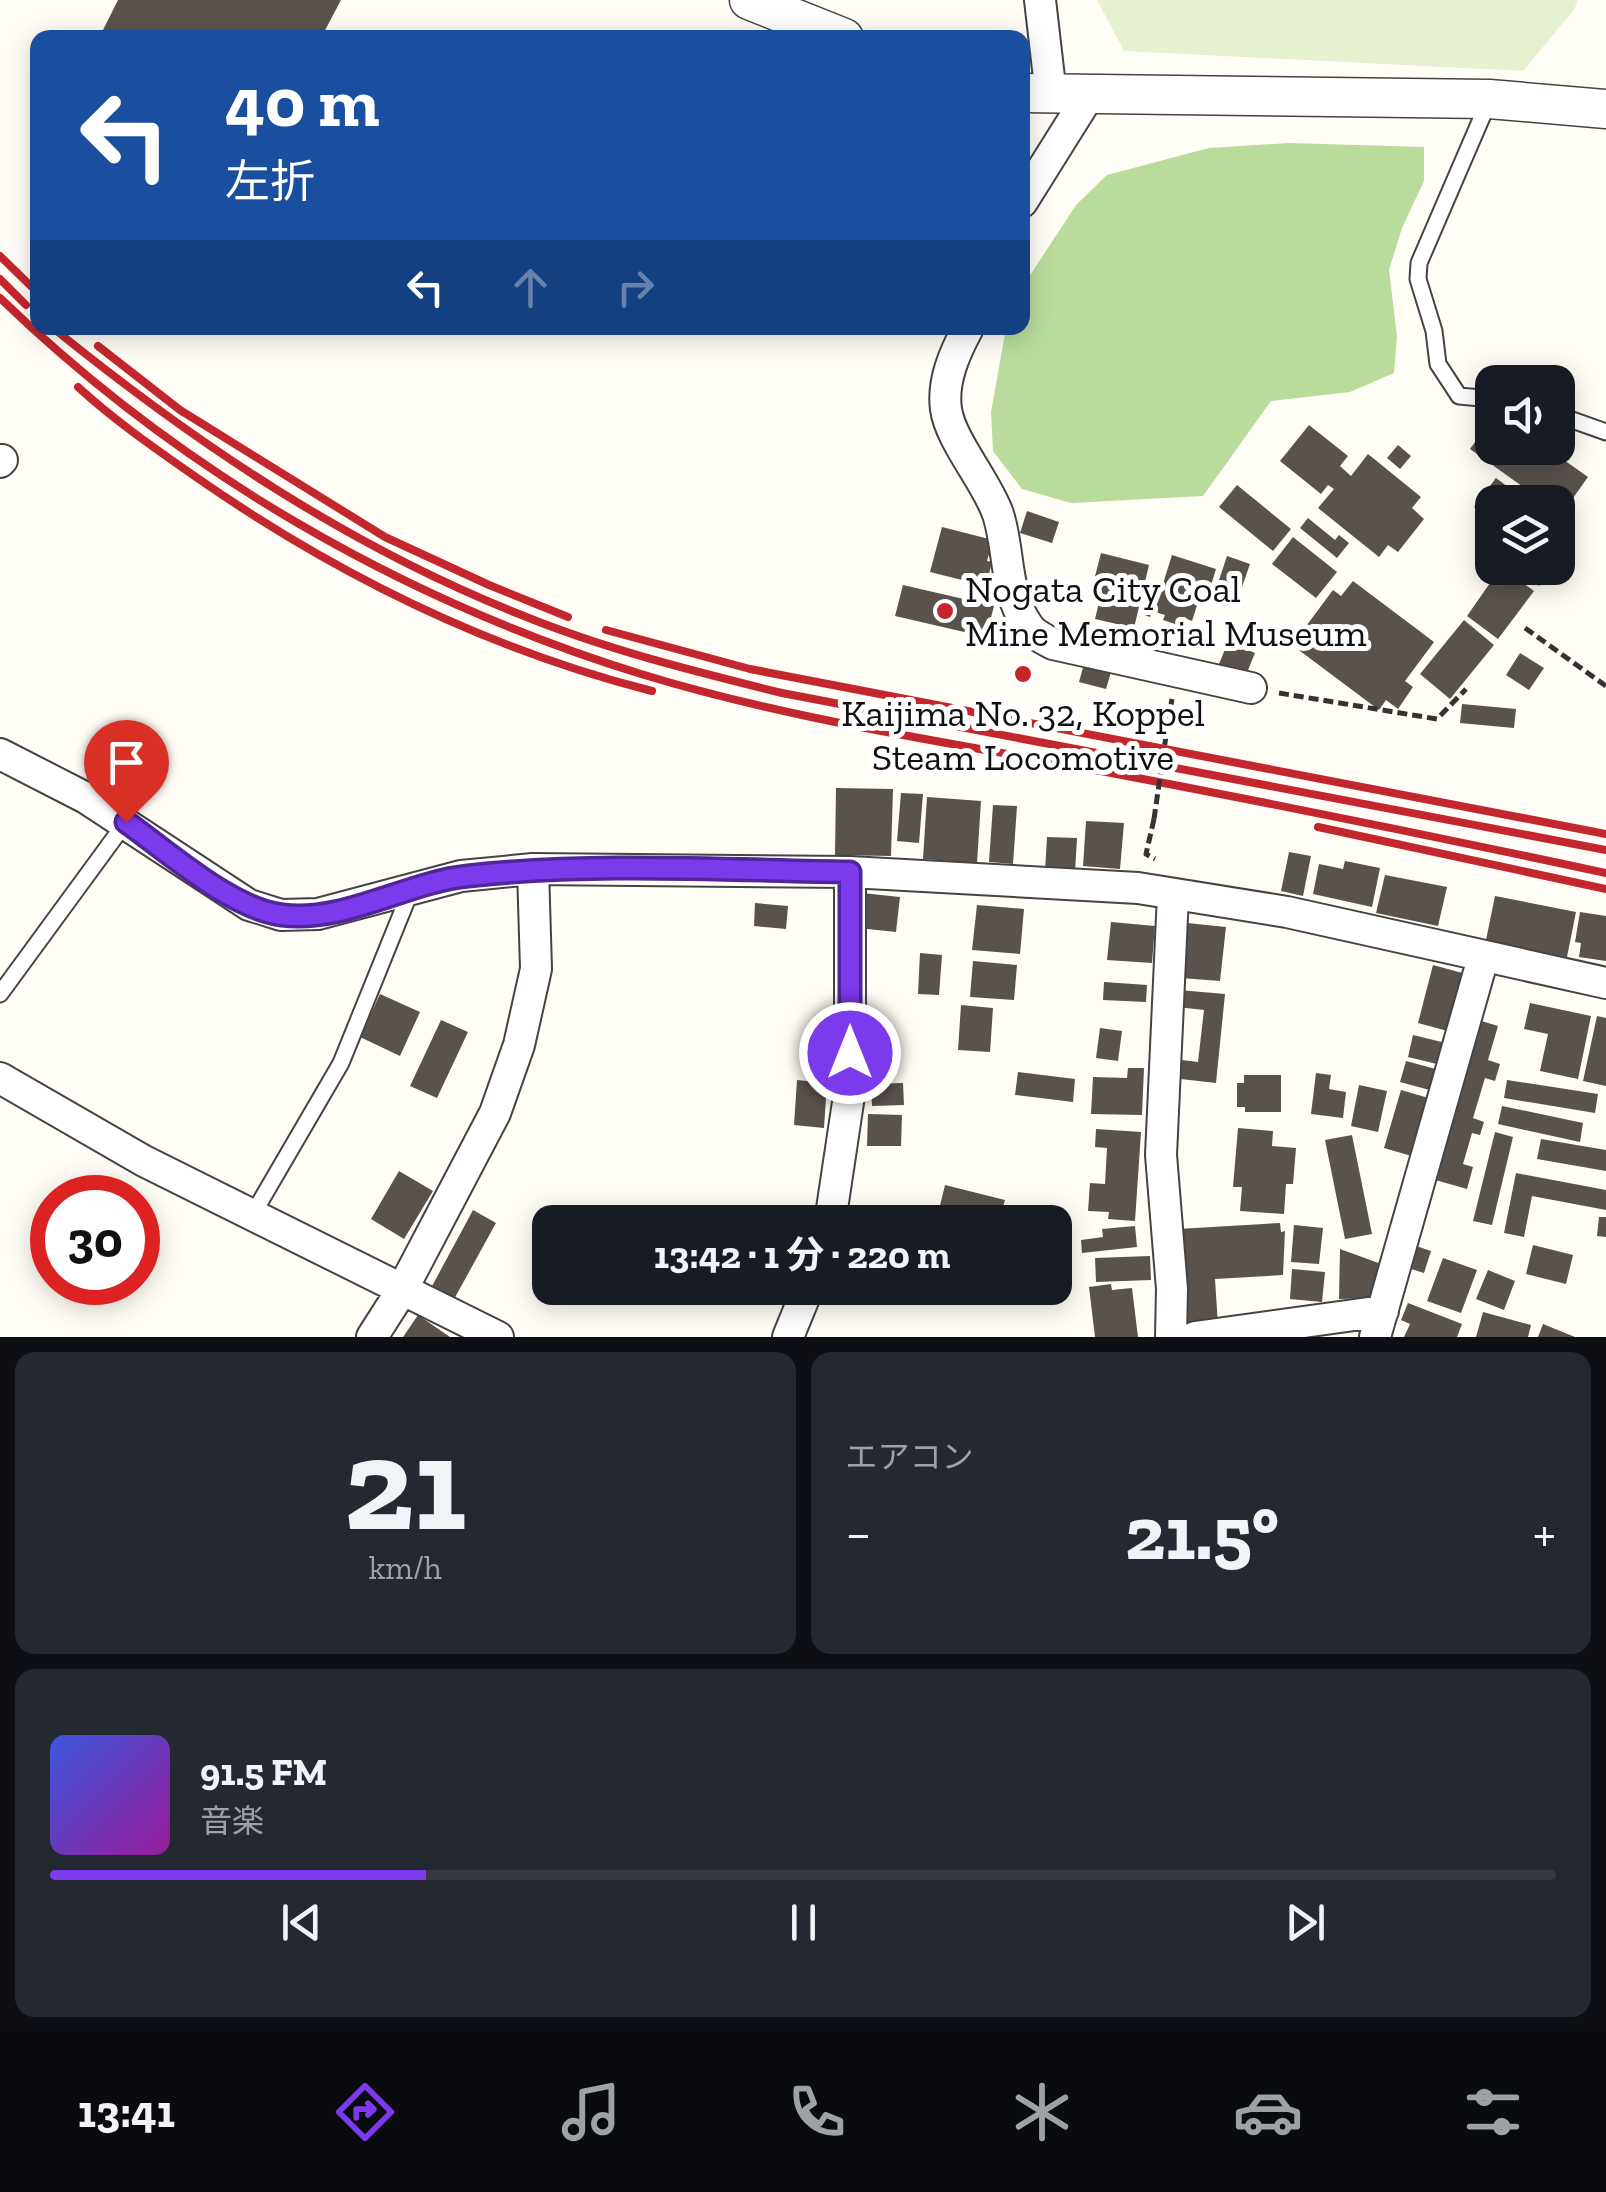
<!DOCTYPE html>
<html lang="ja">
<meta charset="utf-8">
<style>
:root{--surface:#171b24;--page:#242831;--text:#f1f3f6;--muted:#9ea1a6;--line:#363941;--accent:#7c3aed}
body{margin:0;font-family:"Zilla Slab","Noto Sans JP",serif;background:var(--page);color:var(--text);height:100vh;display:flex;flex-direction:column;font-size:38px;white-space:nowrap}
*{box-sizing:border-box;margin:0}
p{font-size:32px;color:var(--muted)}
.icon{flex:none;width:55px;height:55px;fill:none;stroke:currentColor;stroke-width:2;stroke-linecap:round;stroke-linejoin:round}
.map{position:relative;height:1337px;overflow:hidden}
.side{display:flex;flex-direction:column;gap:15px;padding:15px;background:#0d0f14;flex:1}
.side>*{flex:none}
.guide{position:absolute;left:30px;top:30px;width:1000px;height:305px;border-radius:20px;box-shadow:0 5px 25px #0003;background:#1a4fa0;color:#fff;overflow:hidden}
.buttons{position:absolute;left:1475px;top:365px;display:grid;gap:20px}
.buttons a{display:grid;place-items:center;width:100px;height:100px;border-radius:20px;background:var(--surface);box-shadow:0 5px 25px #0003;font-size:50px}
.speed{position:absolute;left:30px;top:1175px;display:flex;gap:20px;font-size:50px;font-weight:700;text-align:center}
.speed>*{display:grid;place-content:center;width:130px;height:130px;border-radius:50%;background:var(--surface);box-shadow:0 5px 25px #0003;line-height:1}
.speed .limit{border:15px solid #d22;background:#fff;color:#111}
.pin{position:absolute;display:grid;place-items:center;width:85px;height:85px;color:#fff;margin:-102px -42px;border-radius:50% 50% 50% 0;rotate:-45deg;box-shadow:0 0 10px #0007}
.pin .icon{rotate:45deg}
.me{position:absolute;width:110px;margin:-55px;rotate:0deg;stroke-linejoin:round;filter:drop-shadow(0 0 8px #0008)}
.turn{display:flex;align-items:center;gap:35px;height:210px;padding:0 30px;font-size:45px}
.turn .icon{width:130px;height:130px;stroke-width:2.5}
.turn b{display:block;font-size:70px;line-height:85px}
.lanes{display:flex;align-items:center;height:95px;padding:0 30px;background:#0003;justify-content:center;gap:50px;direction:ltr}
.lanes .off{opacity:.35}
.big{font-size:75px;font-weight:700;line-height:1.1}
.side .widget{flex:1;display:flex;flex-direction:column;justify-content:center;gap:15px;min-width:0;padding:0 35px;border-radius:20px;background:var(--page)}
.side .dial{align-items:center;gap:0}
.dial b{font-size:130px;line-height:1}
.song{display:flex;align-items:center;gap:30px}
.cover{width:120px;height:120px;border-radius:15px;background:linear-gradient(135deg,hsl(230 70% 55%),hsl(300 70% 35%))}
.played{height:10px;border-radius:5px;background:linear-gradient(90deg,var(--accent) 25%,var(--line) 25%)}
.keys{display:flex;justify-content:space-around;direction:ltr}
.heat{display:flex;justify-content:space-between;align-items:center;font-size:55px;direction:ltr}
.side .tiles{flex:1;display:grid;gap:15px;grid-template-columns:1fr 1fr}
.widget:last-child{grid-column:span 2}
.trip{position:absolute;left:532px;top:1205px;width:540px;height:100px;border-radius:20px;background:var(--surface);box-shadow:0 5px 25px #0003;font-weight:700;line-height:100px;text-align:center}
.dock{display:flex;height:160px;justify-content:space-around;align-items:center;background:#090b0e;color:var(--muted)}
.dock .icon{width:70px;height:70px}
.dock .active{color:var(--accent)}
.dock b{font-size:45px;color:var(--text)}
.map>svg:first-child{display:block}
.forest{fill:#b9dc9c}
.pitch{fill:#e6f2cf}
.building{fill:#5a524d}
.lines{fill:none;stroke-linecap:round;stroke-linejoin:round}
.service-casing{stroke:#444;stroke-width:19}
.minor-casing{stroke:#444;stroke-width:34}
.tertiary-casing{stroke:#444;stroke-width:41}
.path{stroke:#333;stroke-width:5;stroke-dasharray:10 5;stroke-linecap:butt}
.service{stroke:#fff;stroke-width:15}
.minor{stroke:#fff;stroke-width:30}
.tertiary{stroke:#fff;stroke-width:38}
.rail{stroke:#c4262e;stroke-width:8}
.path-bridge{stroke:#333;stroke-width:5;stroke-dasharray:10 5;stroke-linecap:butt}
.route-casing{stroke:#51269a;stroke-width:25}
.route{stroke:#7c3aed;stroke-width:18}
.poi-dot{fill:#c4262e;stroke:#fff;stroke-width:4}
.labels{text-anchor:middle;stroke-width:10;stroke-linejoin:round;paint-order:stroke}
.poi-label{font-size:38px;fill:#111;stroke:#fff;text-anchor:start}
</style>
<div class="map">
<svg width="1606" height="1337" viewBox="0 0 1606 1337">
<rect width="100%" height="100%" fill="#fffdf5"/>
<path class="forest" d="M1289 143 1424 147V181L1402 228 1389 270 1397 336 1394 373 1350 392 1271 401 1203 496 1071 503 1022 489 993 451 991 412 1006 328H1022L1023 286 1076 205 1107 175 1209 148Z"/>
<path class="pitch" d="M1097 0H1578L1574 10 1523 71 1124 51Z"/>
<path class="building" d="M118 0H341L321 38H99Z
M1492 418V448H1547L1588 477 1561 515 1558 512V502H1544L1470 449Z
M1309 425 1348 456 1340 466 1351 476 1368 454 1421 497 1412 508 1424 519 1398 552 1388 545 1379 557 1318 508 1334 489 1328 485 1321 494 1280 461Z
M1398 445 1411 456 1400 469 1387 458Z
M1496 478 1528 502H1492V522L1474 507Z
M1237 485 1291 529 1273 551 1219 507Z
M1027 511 1059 522 1052 543 1020 533Z
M1308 518 1335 540 1339 535 1349 543 1337 558 1300 528Z
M1558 526 1575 539 1558 562Z
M942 527 993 540 987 561 992 562 986 586 930 572Z
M1293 537 1337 572 1316 598 1272 564Z
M1101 553 1149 565 1134 628 1095 619 1102 590 1092 588Z
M1172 555 1216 569 1209 592 1202 590 1192 621 1184 618 1181 626 1163 620 1165 615 1152 611 1150 617 1142 614 1151 586 1161 590Z
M1227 556 1250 564 1242 587 1219 580Z
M1492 564V568H1502L1534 591 1498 639 1467 616 1490 583 1482 578Z
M1516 568H1553L1539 586Z
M1353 581 1434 642 1405 681 1413 687 1398 709 1386 700 1379 710 1292 645 1333 590 1341 596Z
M903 585 994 606 986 637 895 616Z
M1464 620 1494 645 1450 699 1420 674Z
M1228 642 1255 653 1246 675 1219 664Z
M1520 653 1544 668 1529 690 1506 675Z
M1084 664 1111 672 1106 689 1079 682Z
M1462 704 1516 709 1514 728 1460 723Z
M836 788 893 789 891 856 835 855Z
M901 793 923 794 919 843 897 841Z
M927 797 981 801 977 863 923 859Z
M993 805 1017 806 1013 864 989 862Z
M1086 821 1124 823 1120 869 1083 866Z
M1047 837 1077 838 1075 873 1045 872Z
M1289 852 1311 856 1303 896 1281 891Z
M1345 861 1380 868 1372 907 1313 894 1319 864 1343 869Z
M1385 875 1447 887 1438 926 1376 913Z
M862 893 900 897 896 932 858 928Z
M1495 896 1576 912 1567 957 1486 940Z
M755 903 788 906 786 929 754 926Z
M977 905 1024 909 1020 954 972 950Z
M1580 912 1606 916V961L1579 957 1581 943 1575 942Z
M1111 922 1155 926 1152 963 1107 960Z
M1187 923 1226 927 1220 981 1181 978Z
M920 953 942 955 939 995 918 994Z
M973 961 1017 965 1014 1000 970 997Z
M1433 965 1470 975 1455 1033 1418 1023Z
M1104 982 1147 985 1146 1002 1103 1000Z
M1179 990 1225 994 1216 1083 1172 1078 1174 1059 1198 1062 1204 1010 1177 1007Z
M380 994 420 1012 400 1056 360 1037Z
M1530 1003 1591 1016 1578 1079 1540 1071 1548 1034 1524 1029Z
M961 1005 993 1008 990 1052 958 1050Z
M1597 1016 1606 1018V1086L1583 1081Z
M441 1020 468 1032 437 1098 410 1086Z
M1478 1020 1498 1026 1488 1060 1500 1064 1495 1081 1485 1078 1473 1118 1484 1122 1480 1135 1472 1133 1463 1164 1473 1167 1467 1189 1432 1179Z
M1100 1028 1122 1031 1118 1061 1096 1058Z
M1413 1035 1450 1044 1445 1066 1408 1057Z
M1406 1061 1443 1071 1437 1092 1400 1082Z
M1128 1068H1144L1142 1115 1091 1114 1093 1077 1127 1078Z
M1018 1072 1075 1079 1073 1102 1015 1095Z
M1316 1073 1331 1075 1329 1089 1346 1092 1343 1118 1311 1114Z
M1244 1075H1281V1112H1245V1107H1237V1083H1244Z
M797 1080 827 1083 824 1128 794 1125Z
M1507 1080 1598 1094 1595 1113 1504 1098Z
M903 1083 904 1105 872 1106 871 1084Z
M1359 1085 1387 1091 1378 1132 1351 1126Z
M1401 1090 1432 1099 1415 1157 1384 1148Z
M1502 1106 1583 1123 1580 1142 1498 1124Z
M868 1114 902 1115 901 1146H867Z
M1238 1128 1273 1131 1272 1146 1296 1148 1293 1184H1286L1284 1214 1240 1211 1242 1187H1233Z
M1096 1129 1141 1132 1135 1221 1108 1219 1109 1212 1088 1211 1090 1183 1105 1184 1107 1148 1095 1147Z
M1495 1132 1513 1137 1492 1225 1473 1221Z
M1352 1135 1372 1234 1345 1239 1325 1140Z
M1541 1139 1606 1150V1171L1537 1159Z
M399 1171 433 1191 404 1239 371 1219Z
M1516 1173 1606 1190V1210L1532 1196 1524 1237 1504 1233Z
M945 1185 1005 1200 999 1222H936Z
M473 1210 496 1223 453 1301 431 1288Z
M1599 1217H1606V1237L1597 1236Z
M1280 1223 1281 1232 1285 1231 1283 1275 1215 1279 1218 1325 1184 1327 1178 1229Z
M1294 1225 1323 1228 1319 1264 1291 1262Z
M1135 1226 1137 1247 1082 1253 1081 1240 1103 1237 1102 1229Z
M1533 1245 1573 1255 1566 1284 1526 1274Z
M1416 1246 1431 1251 1424 1273 1408 1268Z
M1340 1249 1384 1265 1375 1298 1339 1299Z
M1150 1256 1151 1280 1096 1282 1095 1258Z
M1443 1258 1477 1270 1461 1313 1427 1301Z
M1292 1269 1325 1272 1322 1302 1290 1299Z
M1488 1270 1515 1281 1504 1310 1476 1299Z
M1111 1284 1112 1290 1132 1288 1138 1337H1095L1089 1287Z
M932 1288H983L979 1301Z
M1408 1303 1462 1324 1457 1337H1404L1410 1324 1401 1320Z
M1483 1312 1531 1325 1528 1337H1476Z
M418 1315 450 1337H403Z
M1543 1324 1575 1337H1538Z"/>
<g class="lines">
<g class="service-casing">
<path id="service" d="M1488 103 1419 263 1418 279 1434 331 1438 364 1459 396 1492 399
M1558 415 1606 432
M0 994 126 822
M253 1214 341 1063 411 890"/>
</g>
<g class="minor-casing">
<path id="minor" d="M1040 0 1051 95
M1022 202 1089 95
M968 328C955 352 942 381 946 409 950 440 987 482 998 514 1010 551 1004 592 1028 626 1033 634 1044 639 1053 644L1251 688
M0 462 2 460
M0 754 86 798 249 905 281 915 318 914 461 876 533 869 850 872 1138 888 1287 912 1606 983
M0 1078 144 1161 498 1337
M830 1222 850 1089V872
M372 1337 402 1290 495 1113 519 1045 536 969 533 869
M788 1337 808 1288
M1171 1337 1172 1289 1161 1155 1173 895
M1195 1337 1383 1311
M1375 1337 1483 958"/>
</g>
<g class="tertiary-casing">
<path id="tertiary" d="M749 0 844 38
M1022 93 1489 99 1606 109"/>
</g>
<path class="path" d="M1525 628 1606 686
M1279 693 1437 719 1466 689
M1166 736 1172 699
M1154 819 1146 854 1155 859"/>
<use href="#service" class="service"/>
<use href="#minor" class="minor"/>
<use href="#tertiary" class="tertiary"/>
<path class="rail" d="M0 256 38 293
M0 279 26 305
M0 298C180 472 402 600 641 674 791 720 948 742 1101 771 1270 803 1438 837 1606 873
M53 328C195 443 348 546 519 614 604 649 693 671 782 693L1606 850
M98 346 180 410 385 537 489 585 568 617
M78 387C114 420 153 447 193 475 332 572 487 649 652 691
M606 630 750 669 1606 834
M1318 827 1606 889"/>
<path class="path-bridge" d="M1154 819 1166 736"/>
</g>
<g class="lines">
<g class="route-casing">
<path id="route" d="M126 822C167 851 231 909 282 915 345 923 407 882 468 876 594 862 723 870 850 872V1053"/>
</g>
<use href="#route" class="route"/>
</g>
<g class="poi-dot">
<circle cx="945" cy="611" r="10"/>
<circle cx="1023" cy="674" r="10"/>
</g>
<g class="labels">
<g class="poi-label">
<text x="965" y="602">Nogata City Coal<tspan x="965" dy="44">Mine Memorial Museum</tspan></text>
<text x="1023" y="726" text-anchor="middle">Kaijima No. 32, Koppel<tspan x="1023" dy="44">Steam Locomotive</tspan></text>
</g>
</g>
</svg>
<div class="buttons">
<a><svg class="icon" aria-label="sound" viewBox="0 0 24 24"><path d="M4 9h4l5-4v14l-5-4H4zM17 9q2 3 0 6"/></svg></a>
<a><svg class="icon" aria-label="layers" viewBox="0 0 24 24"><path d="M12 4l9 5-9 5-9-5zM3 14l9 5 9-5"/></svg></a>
</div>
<div class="speed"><div class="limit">30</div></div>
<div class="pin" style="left:126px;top:822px;background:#d93025"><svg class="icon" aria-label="arrive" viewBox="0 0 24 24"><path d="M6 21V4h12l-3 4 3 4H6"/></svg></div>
<svg class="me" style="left:850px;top:1053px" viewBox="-20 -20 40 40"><circle r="17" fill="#7c3aed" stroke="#fff" stroke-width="3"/><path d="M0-11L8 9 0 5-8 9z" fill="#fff"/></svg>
<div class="trip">13:42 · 1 分 · 220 m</div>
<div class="guide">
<div class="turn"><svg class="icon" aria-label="left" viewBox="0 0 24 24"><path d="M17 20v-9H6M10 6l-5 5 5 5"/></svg><div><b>40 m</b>左折</div></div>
<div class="lanes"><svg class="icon" aria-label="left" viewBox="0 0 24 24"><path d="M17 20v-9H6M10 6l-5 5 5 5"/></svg><svg class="icon off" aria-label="ahead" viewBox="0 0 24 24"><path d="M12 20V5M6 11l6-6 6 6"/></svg><svg class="icon off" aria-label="right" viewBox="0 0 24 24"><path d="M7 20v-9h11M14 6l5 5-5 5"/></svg></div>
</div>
</div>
<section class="side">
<div class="tiles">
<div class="widget dial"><b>21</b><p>km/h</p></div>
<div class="widget"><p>エアコン</p>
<div class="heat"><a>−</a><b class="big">21.5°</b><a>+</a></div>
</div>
<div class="widget">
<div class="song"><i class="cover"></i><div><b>91.5 FM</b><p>音楽</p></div></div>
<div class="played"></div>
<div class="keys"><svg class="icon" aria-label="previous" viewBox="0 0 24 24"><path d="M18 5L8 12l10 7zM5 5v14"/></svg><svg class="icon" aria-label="pause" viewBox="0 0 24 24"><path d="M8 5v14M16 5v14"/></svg><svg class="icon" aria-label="next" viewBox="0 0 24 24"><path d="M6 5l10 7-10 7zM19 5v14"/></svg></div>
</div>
</div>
</section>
<nav class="dock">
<b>13:41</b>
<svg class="icon active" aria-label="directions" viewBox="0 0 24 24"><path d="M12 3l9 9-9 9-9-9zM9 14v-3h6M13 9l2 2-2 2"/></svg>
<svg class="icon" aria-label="music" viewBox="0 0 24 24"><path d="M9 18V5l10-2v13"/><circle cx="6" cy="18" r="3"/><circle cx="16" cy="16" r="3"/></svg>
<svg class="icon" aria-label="phone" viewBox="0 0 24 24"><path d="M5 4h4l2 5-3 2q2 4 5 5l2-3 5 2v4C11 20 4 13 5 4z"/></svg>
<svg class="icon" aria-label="climate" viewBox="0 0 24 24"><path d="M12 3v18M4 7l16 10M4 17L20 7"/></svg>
<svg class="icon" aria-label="car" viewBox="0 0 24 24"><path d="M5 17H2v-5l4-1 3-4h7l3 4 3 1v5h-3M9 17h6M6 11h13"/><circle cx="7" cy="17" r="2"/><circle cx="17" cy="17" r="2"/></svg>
<svg class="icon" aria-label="filters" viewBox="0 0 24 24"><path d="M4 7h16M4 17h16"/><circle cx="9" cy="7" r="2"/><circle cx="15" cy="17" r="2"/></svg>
</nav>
